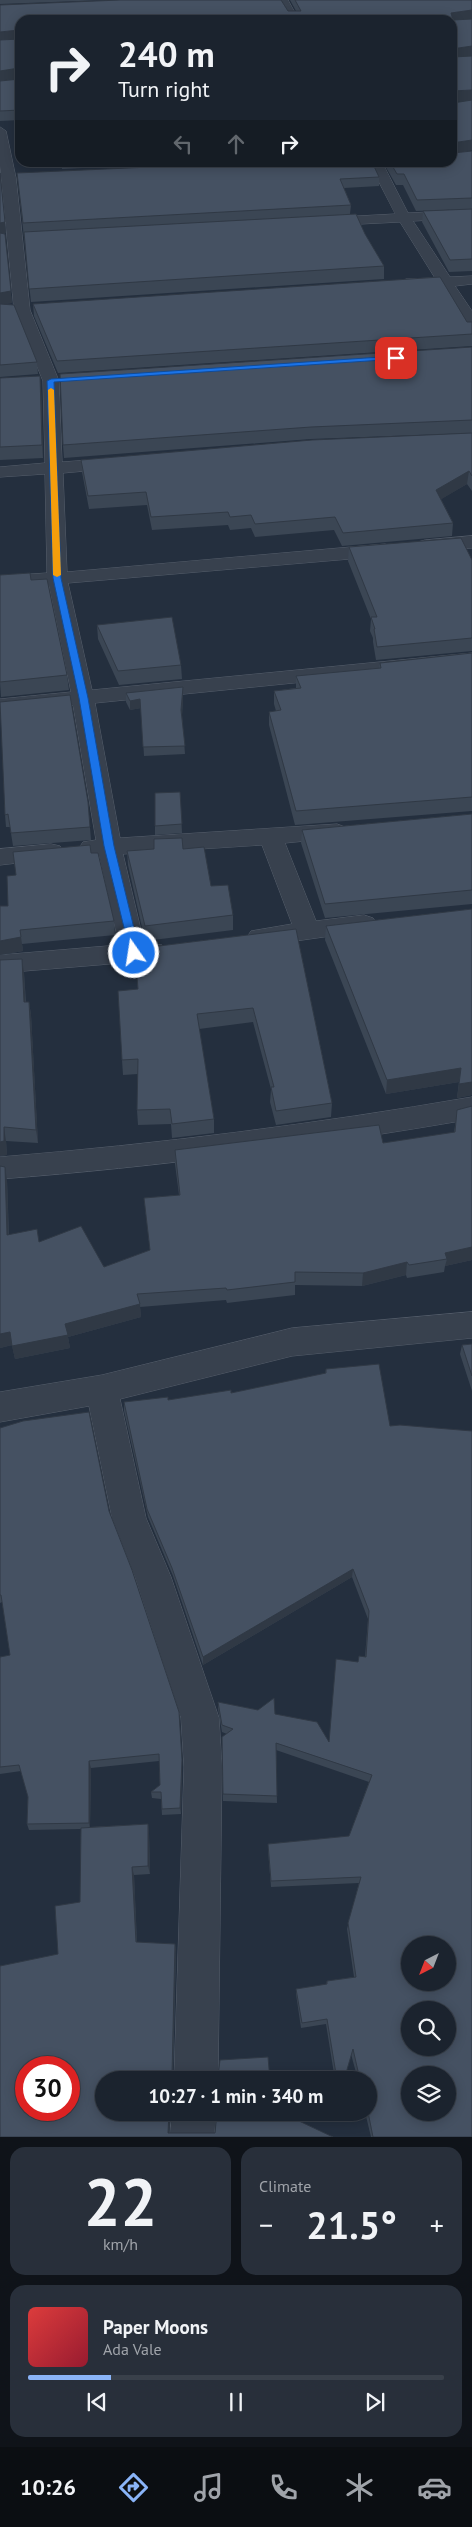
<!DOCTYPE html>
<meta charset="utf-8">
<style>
:root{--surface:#1b232e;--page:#282f3a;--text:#f1f3f6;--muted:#a0a4aa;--line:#39404a;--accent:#8ab4f8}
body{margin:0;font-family:"PT Sans",sans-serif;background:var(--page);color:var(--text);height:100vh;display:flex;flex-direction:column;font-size:19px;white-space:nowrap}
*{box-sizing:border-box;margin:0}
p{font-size:16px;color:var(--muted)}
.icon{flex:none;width:28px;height:28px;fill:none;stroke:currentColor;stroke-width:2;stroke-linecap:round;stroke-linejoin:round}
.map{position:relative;height:2137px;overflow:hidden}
.details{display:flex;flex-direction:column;gap:10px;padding:10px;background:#0f1319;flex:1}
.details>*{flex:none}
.top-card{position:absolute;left:15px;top:15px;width:442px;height:152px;border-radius:15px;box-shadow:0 2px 12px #0003,0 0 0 1px var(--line);background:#1b232e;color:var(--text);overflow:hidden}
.needle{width:32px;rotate:222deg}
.buttons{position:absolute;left:401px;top:1936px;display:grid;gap:10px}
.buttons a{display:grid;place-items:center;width:55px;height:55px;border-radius:50%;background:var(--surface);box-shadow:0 2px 12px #0003,0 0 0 1px var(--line);font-size:25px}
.speed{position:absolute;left:15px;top:2056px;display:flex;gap:10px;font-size:25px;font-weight:700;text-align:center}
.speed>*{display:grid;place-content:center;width:65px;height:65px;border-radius:50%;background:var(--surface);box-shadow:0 2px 12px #0003,0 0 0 1px var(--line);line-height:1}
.speed .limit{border:8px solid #d22;background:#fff;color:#111}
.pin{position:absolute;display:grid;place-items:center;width:42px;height:42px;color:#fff;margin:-21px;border-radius:10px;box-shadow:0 2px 8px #0006}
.me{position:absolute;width:55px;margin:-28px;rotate:347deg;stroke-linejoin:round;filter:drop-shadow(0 0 4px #0008)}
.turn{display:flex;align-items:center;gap:18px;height:105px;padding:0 20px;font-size:22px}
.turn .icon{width:65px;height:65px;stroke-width:2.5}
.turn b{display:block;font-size:35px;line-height:42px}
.lanes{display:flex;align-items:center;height:48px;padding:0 20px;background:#0003;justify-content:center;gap:25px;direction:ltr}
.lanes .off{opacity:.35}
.big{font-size:38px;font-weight:700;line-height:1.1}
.details .widget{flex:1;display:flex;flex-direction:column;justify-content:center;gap:8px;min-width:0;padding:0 18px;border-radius:15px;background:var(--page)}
.details .dial{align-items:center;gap:0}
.dial b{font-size:65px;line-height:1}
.song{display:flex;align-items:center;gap:15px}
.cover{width:60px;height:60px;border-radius:8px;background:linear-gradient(135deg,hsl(0 70% 55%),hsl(350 70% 35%))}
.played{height:5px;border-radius:2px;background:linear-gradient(90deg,var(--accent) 20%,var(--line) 20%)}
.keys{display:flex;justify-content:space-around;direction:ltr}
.heat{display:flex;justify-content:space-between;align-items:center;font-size:28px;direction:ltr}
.details .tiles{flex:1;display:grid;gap:10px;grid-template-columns:1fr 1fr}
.widget:last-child{grid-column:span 2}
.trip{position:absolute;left:95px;top:2071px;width:282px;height:50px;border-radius:25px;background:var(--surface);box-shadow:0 2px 12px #0003,0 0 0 1px var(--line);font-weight:700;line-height:50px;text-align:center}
.menu{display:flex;height:80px;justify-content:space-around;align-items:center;background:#0b0e12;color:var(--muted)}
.menu .icon{width:35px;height:35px}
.menu .active{color:var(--accent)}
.menu b{font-size:22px;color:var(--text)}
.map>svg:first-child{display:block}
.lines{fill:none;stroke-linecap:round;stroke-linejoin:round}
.minor-casing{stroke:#565f6c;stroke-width:1}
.minor{fill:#38414e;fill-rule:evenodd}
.wall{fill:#3b4654;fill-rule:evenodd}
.shaded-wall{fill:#303945}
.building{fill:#455162;stroke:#303945;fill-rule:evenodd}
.route{fill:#1a73e8;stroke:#114b97}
.slow{fill:#f59e0b}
</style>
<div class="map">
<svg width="472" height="2137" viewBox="0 0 472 2137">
<rect width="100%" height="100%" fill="#242f3e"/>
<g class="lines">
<g class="minor-casing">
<path id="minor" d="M278 0H288L299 20H289Z
M0 127 6 131 16 178 30 310 59 381 62 462 118 458 124 459 127 463 124 467 118 468 63 473 67 572 385 544 392 546 395 550 392 554 385 556 68 583 92 690 472 653V665L95 703 120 838 337 824 345 827 349 832 345 837 285 843 316 921 364 915 373 918 377 924 373 930 260 946 251 943 247 937 251 931 292 924 262 845 123 854 144 943 162 945 166 951 162 957 134 962 0 973V955L119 945 99 855 83 854 79 848 83 842 96 840 73 705 0 713V699L71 692 49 585 0 588V576L47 573 45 474 0 477V467L45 463 43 381 14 310 0 165Z
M369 162H382L408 213 472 210V218L413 221 450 277 472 276V284L455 286 472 311V328L466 326 441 286 406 289 398 284 406 279 435 278 400 222 321 226 314 222 321 218 395 214Z
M472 536V548L425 552 418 550 415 546 418 542 425 540Z
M51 844 60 846 63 852 60 858 0 865V849Z
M472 1097V1119C316 1146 158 1167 0 1179V1157C158 1144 316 1124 472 1097Z
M472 1312V1338L292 1356 120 1399 146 1518 171 1577 219 1718 222 1767 218 2080H174L184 1767 181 1718 135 1577 112 1518 89 1406 0 1422V1392L102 1375 292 1328Z
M172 2112H216L214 2137H170Z"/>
</g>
<use href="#minor" class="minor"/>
</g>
<path class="wall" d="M0 0H105L0 4Z
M290 0H472V150L459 152 472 151V209L416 211 403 185H396L383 162H452V20H20V79V78L1 81 20 79V120L0 121V5L296 11ZM472 100 453 103V102Z
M62 162H209L62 169Z
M0 173 6 233 3 234 12 303 2 304 37 362 38 374 0 377Z
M17 173 379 177V186L344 188 351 205 350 214 365 234 384 266V279L31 302Z
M472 209V271L449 272 422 222 423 211Z
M33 304 472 322V346L58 373 34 316Z
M472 347V433L311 439 64 458 63 445Z
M0 378 41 388 43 458 0 460Z
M472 433V491L467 484 441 499 453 523 452 536 342 546 334 530 255 537 251 528 230 530 228 525 152 530 147 505 89 509 82 472 81 460Z
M349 547 472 560V651L376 660 373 642V638L370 631 371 619 348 561Z
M31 580 67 675 69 690 1 697 0 682Z
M97 625 181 665 182 679 119 685 98 639Z
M472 653V811L295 825 269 725V712L276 711 274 704V691L296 688V676L379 668 380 663Z
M126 693 183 696 182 715 185 754 144 756 141 708 130 710 126 702Z
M180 792 182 833 155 835V826Z
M88 802 91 840 13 846 10 827H6L5 815Z
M472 814V904L325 918 301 843 302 830Z
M183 849 233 915V930L145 941 128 865 127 851Z
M91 853 114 921 115 935 22 944 23 951 0 955V906H8L16 875Z
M472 909V1095L457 1098 459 1082 386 1094 325 940 326 926Z
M296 929 332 1103 331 1117 276 1125 270 1102 271 1089 253 1022 199 1029 214 1119V1133L172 1138 171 1124 138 1125 137 1110 138 1074 123 1075 122 1060 138 989 135 949Z
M24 973 26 1002H29L31 1015 38 1143 6 1141 7 1155 0 1156Z
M472 1106V1260L445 1266 444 1272 407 1278 406 1275 362 1286 295 1285V1295L227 1303 226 1300 140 1307 141 1317 68 1337 70 1348 15 1359 12 1345 0 1348 7 1180 9 1235 39 1242 104 1267 150 1250 144 1198 179 1195 175 1164V1150L383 1143 454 1133 457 1110Z
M472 1344V1391L460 1354 462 1345Z
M326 1369 472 2137H371L365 2112H369V2080H358L351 2054 344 2080H335L326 2024 301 2028 296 1994V1989L326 1985 327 1981 354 1977 347 1929 359 1883 271 1887 268 1850V1844L349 1836 369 1782 276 1750 277 1803 223 1801 222 1737 227 1734 222 1732 218 1709V1702L275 1714 329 1742 358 1662 365 1657 368 1619 352 1577 203 1665 173 1576 148 1517 124 1411V1402L168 1400 231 1393 325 1374Z
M0 1428 109 1511 182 1767 181 1814 162 1815 161 1799 152 1798 151 1792 160 1785 159 1761 91 1768 90 1827 148 1824 149 1833 150 1874 134 1875 137 1942 175 1944 176 1952 173 2075 270 2080 104 2112H171L169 2133 333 2137H0L58 1954 80 1902 81 1829 29 1830 27 1824 28 1797 21 1771 0 1774V1657L10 1655 2 1602 0 1603Z"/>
<path class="shaded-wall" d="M472 10V19L452 22 451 13Z
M19 30 20 39 0 42V32Z
M472 46V56L452 59V49Z
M19 68 20 78 0 81V71Z
M472 90V100L452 102V91Z
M472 140V150L452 154V143Z
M0 173 6 233 0 234Z
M5 234 12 303 0 305V293Z
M40 376 41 388 43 458 42 445Z
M469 471 467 484 435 503 436 490Z
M183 687V696L182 719 181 710Z
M140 699 141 708 130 710V701Z
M20 930 23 951 0 955V941Z
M22 959 24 973 26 1016 24 1002Z
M29 1002 31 1015 38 1143 36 1130Z
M461 1068 459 1082 386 1094 387 1080Z
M472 1082V1095L457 1098 459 1084Z
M4 1127 6 1141 7 1155 0 1156V1142Z
M5 1167 7 1180 9 1248 7 1235Z
M472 1247V1260L445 1266 447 1259 445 1253Z
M407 1262 406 1275 362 1286 363 1273Z
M140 1304 141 1317 68 1337 70 1348 15 1359 12 1346 65 1324Z
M10 1332 12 1345 0 1348V1334Z
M353 1569 352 1577 203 1665V1657Z
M179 1712 182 1767 181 1814 180 1808Z
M89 1761 91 1768 90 1829 89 1823Z
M148 1824 149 1833 150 1874 148 1866Z
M132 1867 134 1875 137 1950 136 1942Z
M175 1944 176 1952 172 2080V2075Z
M169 2112H171L169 2137 168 2133Z"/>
<path class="building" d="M120 0H281L288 11H301L295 0H472V10L451 13 453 20 472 19V46L452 49V20H320L318 17 251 20H20V35L19 30 0 32V5Z
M20 39V76L19 68 0 71V40Z
M452 55 453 57 472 56V90L452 91Z
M20 79V110L0 111V81Z
M452 99 453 103 472 100V140L452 143Z
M452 150 453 153 472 151V198L417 200 404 174H397L390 162H452Z
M261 162H372L379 177 340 179 351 205 23 223 17 173Z
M0 173 5 222 0 223Z
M472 209V259L450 260 423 211Z
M356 214 365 234 384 266 29 289 24 232Z
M0 233 5 234 11 291 0 293Z
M440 277 467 322H472V334L57 361 33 304Z
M0 304 14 305 37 362 0 365Z
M472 347V420L311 427 63 445 60 374Z
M40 376 42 445 0 447V378Z
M472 433V476L469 471 436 490 453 523 343 533 335 517 255 524 251 515 230 517 228 512 151 517 146 492 88 496 81 460 312 440Z
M461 538 472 560V638L377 647 374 629H375L371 617H377L349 547Z
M30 573 31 580 47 579 67 675 0 682V575Z
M172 617 181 665 118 671 97 625Z
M472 653V797L296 811 269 712 281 710 274 691 301 688 296 676 381 668 380 663Z
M183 687 181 710 185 746 143 747 140 699 130 701 126 693Z
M70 695 88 802 90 827 11 833 8 814 5 815 0 702Z
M180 792 182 824 155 826V793Z
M472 814V890L325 904 302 830Z
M182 838 183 849 204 847 211 886 228 885 233 915 145 926 127 851 154 849V839Z
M90 845 91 853H98L114 921 20 930 21 937 0 941V906H8L7 876 16 875 13 852Z
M472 909V1082L459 1084 461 1068 387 1080 326 926Z
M296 929 332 1103 276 1111 271 1087H274L253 1008 197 1014 214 1119 172 1124 170 1109 137 1110 138 1059 122 1060 118 991 138 989 135 949Z
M22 959 24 1002H29L36 1130 4 1127V1141L0 1142V960Z
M472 1106V1247L445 1253 447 1259 409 1265 407 1262 363 1273 295 1272V1282L227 1290 226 1288 137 1294 140 1304 65 1324 68 1335 12 1346 10 1332 0 1334V1166L5 1167 7 1235 37 1229 39 1242 81 1226 104 1267 150 1250 144 1198 180 1195 175 1150 379 1125 383 1143 455 1132 457 1110Z
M472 1344V1376L462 1345Z
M379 1364 390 1426 400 1425 472 1431V2137H373L368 2112H369V2080H360L353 2049 344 2080H337L327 2019 302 2023 296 1989 327 1984V1981L356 1977 348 1923 361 1877 271 1881 268 1844 349 1836 372 1775 276 1743 277 1796 223 1794 222 1737 233 1729 222 1725 218 1702 258 1710 274 1698 275 1714 317 1722 329 1742 336 1659 358 1662 359 1656 366 1657 369 1611 353 1569 203 1657 172 1568 147 1509 124 1402 168 1397V1400L231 1390V1393L326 1373V1369ZM410 1945H448V1982H410ZM410 2010H448V2048H410ZM410 2075H448V2112H410Z
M89 1412 109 1511 132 1570 179 1712 182 1760 180 1808 162 1809 161 1792H151L160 1785 159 1754 89 1761V1823L27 1824 28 1797 19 1765 0 1767V1657L10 1655 1 1595H0V1428L23 1421Z
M148 1824V1866L132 1867 136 1942 175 1944 172 2075 218 2076 220 2060 268 2057 270 2080H104V2112H169L168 2133H215L217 2112H280L333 2137H0V1966L58 1954 55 1906 80 1902 81 1828ZM26 2068H69V2110H26Z"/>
<path class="route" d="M396 356 398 359 54 382 61 578 88 698 114 846 140 953 134 957 131 956 104 846 79 698 53 578 47 381 51 379Z"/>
<path class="slow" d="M51 388 54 390 61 575 57 577 53 575 48 390Z"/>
</svg>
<div class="buttons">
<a><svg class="needle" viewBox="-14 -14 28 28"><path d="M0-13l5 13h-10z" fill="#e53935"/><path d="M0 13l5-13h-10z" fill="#a0a4aa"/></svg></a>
<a><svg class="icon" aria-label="search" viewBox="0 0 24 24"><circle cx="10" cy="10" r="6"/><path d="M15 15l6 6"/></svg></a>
<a><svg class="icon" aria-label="layers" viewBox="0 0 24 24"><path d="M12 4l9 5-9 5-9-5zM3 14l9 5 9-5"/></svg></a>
</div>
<div class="speed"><div class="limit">30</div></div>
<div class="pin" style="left:396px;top:358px;background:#d93025"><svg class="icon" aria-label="arrive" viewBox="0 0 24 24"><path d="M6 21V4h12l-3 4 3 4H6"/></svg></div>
<svg class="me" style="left:134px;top:953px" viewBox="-20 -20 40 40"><circle r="17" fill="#1a73e8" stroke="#fff" stroke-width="3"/><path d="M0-11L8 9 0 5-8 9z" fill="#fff"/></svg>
<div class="trip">10:27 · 1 min · 340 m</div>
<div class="top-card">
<div class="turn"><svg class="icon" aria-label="right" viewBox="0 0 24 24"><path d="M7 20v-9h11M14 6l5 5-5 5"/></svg><div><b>240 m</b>Turn right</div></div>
<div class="lanes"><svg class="icon off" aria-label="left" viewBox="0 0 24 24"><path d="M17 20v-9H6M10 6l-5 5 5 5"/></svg><svg class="icon off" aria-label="ahead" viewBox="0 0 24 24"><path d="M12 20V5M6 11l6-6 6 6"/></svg><svg class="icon" aria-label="right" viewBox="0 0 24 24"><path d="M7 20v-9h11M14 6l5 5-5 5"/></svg></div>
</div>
</div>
<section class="details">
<div class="tiles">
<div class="widget dial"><b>22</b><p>km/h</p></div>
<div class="widget"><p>Climate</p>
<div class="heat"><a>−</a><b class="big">21.5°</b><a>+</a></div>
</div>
<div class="widget">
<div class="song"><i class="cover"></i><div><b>Paper Moons</b><p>Ada Vale</p></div></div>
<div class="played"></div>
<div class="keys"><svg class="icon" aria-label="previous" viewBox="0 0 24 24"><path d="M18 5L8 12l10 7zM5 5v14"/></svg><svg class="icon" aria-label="pause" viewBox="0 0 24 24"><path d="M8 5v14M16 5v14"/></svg><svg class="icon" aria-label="next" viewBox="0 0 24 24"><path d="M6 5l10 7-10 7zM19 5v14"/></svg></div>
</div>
</div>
</section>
<nav class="menu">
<b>10:26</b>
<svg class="icon active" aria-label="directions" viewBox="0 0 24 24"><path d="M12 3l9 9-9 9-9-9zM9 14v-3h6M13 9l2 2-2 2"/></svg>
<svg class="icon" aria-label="music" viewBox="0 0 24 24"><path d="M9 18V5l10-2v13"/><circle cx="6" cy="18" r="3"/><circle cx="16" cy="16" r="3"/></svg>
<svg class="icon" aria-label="phone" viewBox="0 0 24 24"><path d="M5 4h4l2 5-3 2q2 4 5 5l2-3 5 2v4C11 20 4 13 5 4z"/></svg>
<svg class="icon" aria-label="climate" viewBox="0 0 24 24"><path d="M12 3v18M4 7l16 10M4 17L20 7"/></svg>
<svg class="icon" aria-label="car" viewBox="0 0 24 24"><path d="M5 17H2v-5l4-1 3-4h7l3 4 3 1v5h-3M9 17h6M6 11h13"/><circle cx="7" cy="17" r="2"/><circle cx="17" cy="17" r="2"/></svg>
</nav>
